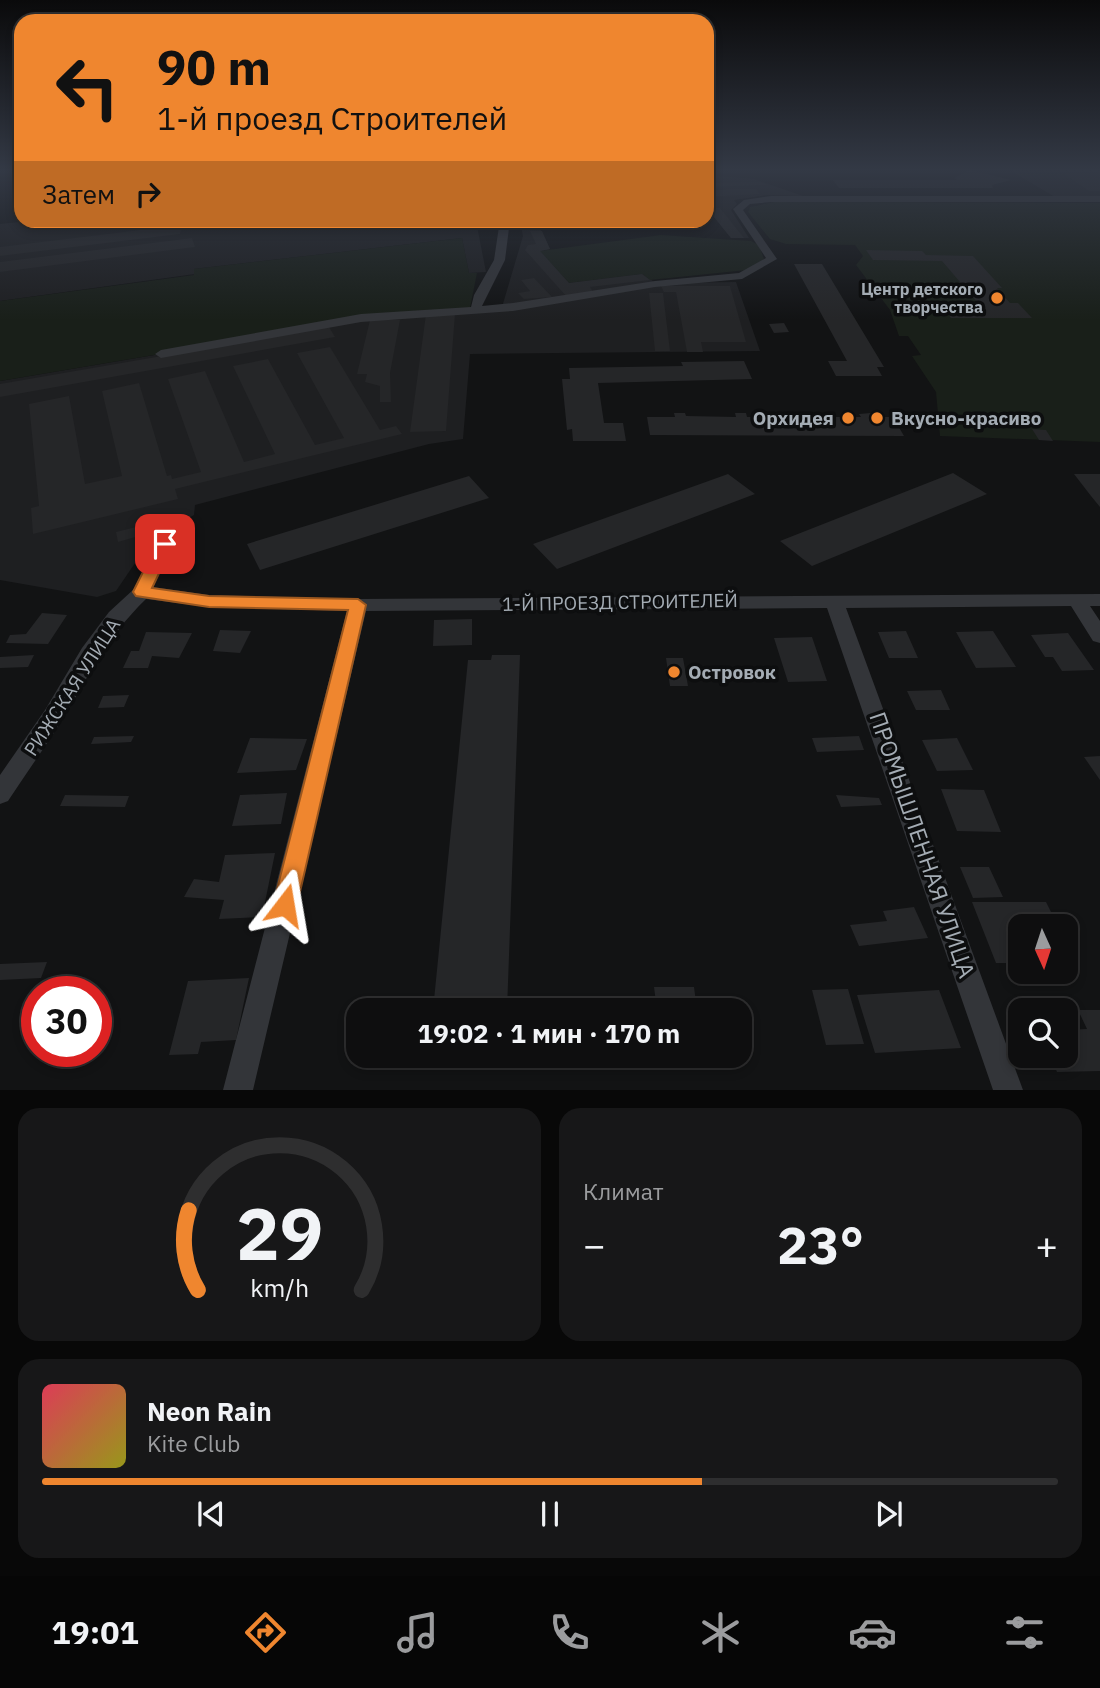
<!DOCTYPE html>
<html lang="ru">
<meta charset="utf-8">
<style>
:root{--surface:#0e0e0f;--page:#171718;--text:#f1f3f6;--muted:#9b9c9e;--line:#2e2e2f;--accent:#ef862f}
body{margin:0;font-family:"IBM Plex Sans",sans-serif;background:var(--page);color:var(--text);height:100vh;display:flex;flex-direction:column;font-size:26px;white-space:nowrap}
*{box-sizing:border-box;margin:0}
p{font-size:23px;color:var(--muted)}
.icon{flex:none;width:38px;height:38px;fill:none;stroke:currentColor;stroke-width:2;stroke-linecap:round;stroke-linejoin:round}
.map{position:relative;height:1090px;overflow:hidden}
.panel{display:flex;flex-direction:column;gap:18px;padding:18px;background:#080808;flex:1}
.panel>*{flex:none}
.guide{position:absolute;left:14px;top:14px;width:700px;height:214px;border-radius:21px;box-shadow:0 4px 10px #0003,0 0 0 2px var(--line);background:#ef862f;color:#111;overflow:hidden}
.needle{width:46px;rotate:177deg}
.controls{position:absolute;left:1008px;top:914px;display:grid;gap:14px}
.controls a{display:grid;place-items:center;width:70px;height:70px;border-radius:14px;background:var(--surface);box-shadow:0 4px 10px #0003,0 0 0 2px var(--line);font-size:35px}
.speed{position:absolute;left:21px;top:976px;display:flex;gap:14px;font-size:35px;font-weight:700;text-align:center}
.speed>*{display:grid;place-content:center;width:91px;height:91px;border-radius:50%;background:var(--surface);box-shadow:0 4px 10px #0003,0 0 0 2px var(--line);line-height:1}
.speed .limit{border:10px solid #d22;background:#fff;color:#111}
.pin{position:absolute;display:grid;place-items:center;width:60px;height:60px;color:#fff;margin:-30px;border-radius:14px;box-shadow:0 4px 10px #0006}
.me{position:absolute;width:77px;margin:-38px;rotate:14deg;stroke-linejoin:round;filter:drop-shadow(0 0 5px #0008)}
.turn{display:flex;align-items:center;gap:24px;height:147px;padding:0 28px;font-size:32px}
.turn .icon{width:91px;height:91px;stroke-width:2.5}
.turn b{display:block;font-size:49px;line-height:60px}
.then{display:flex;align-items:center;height:66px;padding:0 28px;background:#0003;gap:14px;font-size:26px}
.big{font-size:52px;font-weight:800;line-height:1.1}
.panel .widget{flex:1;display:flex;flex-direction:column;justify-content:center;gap:10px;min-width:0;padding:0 24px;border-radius:21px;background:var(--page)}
.panel .dial{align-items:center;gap:0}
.dial svg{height:182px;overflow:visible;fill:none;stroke:var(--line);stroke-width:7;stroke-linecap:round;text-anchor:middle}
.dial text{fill:var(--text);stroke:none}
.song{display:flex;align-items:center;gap:21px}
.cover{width:84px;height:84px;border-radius:10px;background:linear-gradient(135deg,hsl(350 70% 55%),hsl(60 70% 35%))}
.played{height:7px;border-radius:4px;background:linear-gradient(90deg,var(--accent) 65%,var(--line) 65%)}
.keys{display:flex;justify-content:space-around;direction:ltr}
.heat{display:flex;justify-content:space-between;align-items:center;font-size:38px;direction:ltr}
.panel .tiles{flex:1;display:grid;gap:18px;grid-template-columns:1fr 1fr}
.widget:last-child{grid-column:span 2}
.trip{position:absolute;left:346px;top:998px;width:406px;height:70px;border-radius:21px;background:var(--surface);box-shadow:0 4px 10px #0003,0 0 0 2px var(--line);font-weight:800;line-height:70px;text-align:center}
.tab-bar{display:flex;height:112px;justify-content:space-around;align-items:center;background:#060606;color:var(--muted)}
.tab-bar .icon{width:49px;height:49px}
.tab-bar .selected{color:var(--accent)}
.tab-bar b{font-size:32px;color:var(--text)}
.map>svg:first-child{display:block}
.built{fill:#1e1f21}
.green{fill:#191f19}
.building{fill:#252628}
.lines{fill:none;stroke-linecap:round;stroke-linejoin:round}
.minor{fill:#333539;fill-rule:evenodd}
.route{fill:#ef862f;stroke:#9b571f;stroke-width:2}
.poi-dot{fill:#ef862f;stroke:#0d0e0f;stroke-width:2.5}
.labels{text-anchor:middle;stroke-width:7;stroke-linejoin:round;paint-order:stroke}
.far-poi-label{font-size:16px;font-weight:bold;fill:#a4acb4;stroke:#0d0e0f;text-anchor:end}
.poi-label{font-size:19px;font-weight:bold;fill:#a4acb4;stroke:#0d0e0f;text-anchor:start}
.street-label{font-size:19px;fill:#a4acb4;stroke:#0d0e0f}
.near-street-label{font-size:23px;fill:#a4acb4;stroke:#0d0e0f}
</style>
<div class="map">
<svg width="1100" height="1090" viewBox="0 0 1100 1090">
<rect width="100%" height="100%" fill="#121314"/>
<path class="built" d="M1006 168H1100V198L1055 197Z
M707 175 754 179 803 196 767 195 734 200 737 204 731 210 749 238H731L714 217H707Z
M38 220 476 221 486 272 469 273 462 238 194 269 195 274 0 301V224Z
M520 221H619L540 228 550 249 541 251 569 283 642 274 656 283 736 282 760 351 470 354 463 439 429 444 195 505 194 515 150 541 116 591 97 597 0 580V381L366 319 502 307 523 236Z"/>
<path class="green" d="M775 202 1100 203V442L940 436 936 392 912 356 921 355 908 336H899L890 310 856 265 863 256 855 245 786 244 770 239 748 212 750 207Z
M661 235 751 241 759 245 764 259 747 270 650 280 642 274 569 283 540 251Z
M462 238 469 273H477L469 313 366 319 0 381V301L194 275V269Z"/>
<path class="building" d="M1056 168H1100V191H1089Z
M970 170 1011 180 992 185 993 188H839L833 180H957L954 178Z
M759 182 767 185 707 187V183Z
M734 189H756L760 194 707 197V191Z
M707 208H720L744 238H731L714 217H707Z
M598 220 587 225 534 228 531 222Z
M182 225 180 234 0 256V247Z
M530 231H542L550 249 540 251 569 283 642 274 650 280 590 287 593 292 566 296 525 250 528 245 536 244Z
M192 238 195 247 0 272V262Z
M866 250 922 251 926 255 973 256 1002 288H997L1010 303H1018L1032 318H951L939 303H978L942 261 873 260Z
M794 264H822L884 367H877L882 376H836L828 361H847Z
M534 278 552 297 524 299 518 293 530 291 521 280Z
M661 286H730L746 342H701L703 352H687L676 292H664Z
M649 293H663L670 351H655Z
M426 314H455L446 431 410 432Z
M370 320H400L390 373 391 402H380V386L365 382 367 374H357Z
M784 323 789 332 774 333 769 324Z
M329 327 335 337 0 397V384Z
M330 347 380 430 396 426 402 434 175 489 178 499 33 534 31 508 39 506 29 404 69 396 85 484 122 476 102 391 139 383 167 476 171 475 172 479 201 472 168 379 205 371 244 462 275 454 233 366 268 359 315 445 344 438 297 353Z
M744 361 752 379 598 383 604 423H623L626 441H573L572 429 567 430 562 379H570L569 368 683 366 681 362Z
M674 413H685L686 416 736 417 735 413H746L747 417H799L797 413H808L810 417H861L859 414 871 413 873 417H893L904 436 650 435 647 417H675Z
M1032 429 1046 430 1053 441 1039 440Z
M953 473 987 494 812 566 780 541Z
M728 474 755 494 557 569 533 544Z
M1074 474H1100V507L1091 496Z
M469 476 489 498 260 570 247 544Z
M136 527 139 536 118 542 116 532Z
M42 613 67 615 48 644 6 643 10 635 26 634Z
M472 619V645L433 646 434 620Z
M220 630 251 631 240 653 213 651Z
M906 631 918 658H889L878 632Z
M993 631 1016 667 976 668 956 632Z
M146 632 192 633 179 658 152 656 148 668H123L131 651H139Z
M1068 633 1094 670 1062 671 1053 657H1045L1031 635Z
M812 637 827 681 788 682 774 638Z
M34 655 28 667 0 668V657Z
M492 655H520L507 1010H433L468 660H491Z
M666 658H683L688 686H670Z
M941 690 950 710H916L907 691Z
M129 695 124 707 98 708 103 696Z
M134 736 131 742 91 744 94 737Z
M859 736 864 750 817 752 812 738Z
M250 738 307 739 296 770 237 773Z
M957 738 973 770 937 771 922 740Z
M1100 756V780L1084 757Z
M941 789 984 790 1001 832 957 831Z
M287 793 281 824 232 826 240 795Z
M65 795 129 796 125 807 60 806Z
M836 795 879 798 882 805 841 807Z
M275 853 262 917 219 919 224 900 184 897 194 879 219 882 225 855Z
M960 867H989L1003 897 973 898Z
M972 902H1046L1058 926H1020V963H996Z
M914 907 928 938 859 946 850 925 887 921 883 911Z
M47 962 41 978 0 980V964Z
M249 978 236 1040 201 1042 198 1054 169 1055 188 981Z
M654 987H694L697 1010H657Z
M848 989 864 1044 826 1045 812 990Z
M939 990 961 1048 875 1053 857 995Z
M1051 996 1057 1010H1031L1026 997Z
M1078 1010H1100V1071L1057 1072 1050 1055H1066V1030L1087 1029Z
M661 1055H703L704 1061 662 1062Z"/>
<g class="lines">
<path class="minor" d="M771 196H1100V202H771L750 204 743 210 777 259 742 279 655 287 513 311 361 322 161 358 155 354 161 350 361 314 471 307 474 295 494 260 500 220H510L505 260 482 306 513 303 655 281 739 273 766 258 733 209 744 200Z
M165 539 174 544 153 587 209 595 358 599 1100 594V606H1090L1100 621V643L1093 641 1071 606 846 608 1023 1090H993L827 608 366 611 253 1090H223L347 611 209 607 146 599C104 640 90 675 60 723 43 750 25 775 8 801L0 804V775L45 710 82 648 109 612 134 589 156 544Z"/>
</g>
<linearGradient id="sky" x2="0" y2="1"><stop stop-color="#0a0a0b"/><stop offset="0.53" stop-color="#333945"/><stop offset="1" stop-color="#333945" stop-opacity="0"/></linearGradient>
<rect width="1100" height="320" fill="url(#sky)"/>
<path class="route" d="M165 539 173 544 152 588 209 596 358 599 366 605 297 905 293 912 285 915 276 912 273 905 348 610 209 607 136 596 133 592 157 544Z"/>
<g class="poi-dot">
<circle cx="997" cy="298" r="7"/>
<circle cx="848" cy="418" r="7"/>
<circle cx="877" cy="418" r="7"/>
<circle cx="674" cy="672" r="7"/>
</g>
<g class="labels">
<g class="far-poi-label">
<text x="983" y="295">Центр детского<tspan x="983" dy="18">творчества</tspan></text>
</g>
<g class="poi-label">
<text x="834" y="425" text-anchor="end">Орхидея</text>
<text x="891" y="425">Вкусно-красиво</text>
<text x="688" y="679">Островок</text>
</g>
<g class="street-label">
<text transform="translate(620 602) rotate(-1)" y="7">1-Й ПРОЕЗД СТРОИТЕЛЕЙ</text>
<text transform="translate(72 687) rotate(-57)" y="7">РИЖСКАЯ УЛИЦА</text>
</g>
<g class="near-street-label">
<text transform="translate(922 845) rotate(71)" y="8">ПРОМЫШЛЕННАЯ УЛИЦА</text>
</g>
</g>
</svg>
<div class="controls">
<a><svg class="needle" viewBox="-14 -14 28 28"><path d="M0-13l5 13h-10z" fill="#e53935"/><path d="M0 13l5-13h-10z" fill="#9b9c9e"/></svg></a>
<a><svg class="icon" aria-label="search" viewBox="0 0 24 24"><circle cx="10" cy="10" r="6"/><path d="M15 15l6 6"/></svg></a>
</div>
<div class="speed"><div class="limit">30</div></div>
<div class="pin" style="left:165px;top:544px;background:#d93025"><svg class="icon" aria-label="arrive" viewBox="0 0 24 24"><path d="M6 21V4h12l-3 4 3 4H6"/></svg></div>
<svg class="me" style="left:285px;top:905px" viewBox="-20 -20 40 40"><path d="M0-17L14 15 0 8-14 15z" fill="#ef862f" stroke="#fff" stroke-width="4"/></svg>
<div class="trip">19:02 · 1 мин · 170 m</div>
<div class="guide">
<div class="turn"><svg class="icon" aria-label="left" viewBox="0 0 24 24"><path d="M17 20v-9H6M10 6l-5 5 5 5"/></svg><div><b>90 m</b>1-й проезд Строителей</div></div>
<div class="then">Затем<svg class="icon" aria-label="right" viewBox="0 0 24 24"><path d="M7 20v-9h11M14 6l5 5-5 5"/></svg></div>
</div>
</div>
<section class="panel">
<div class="tiles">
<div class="widget dial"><svg viewBox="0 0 100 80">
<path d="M14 69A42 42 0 1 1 86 69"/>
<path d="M14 69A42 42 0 0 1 10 34" stroke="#ef862f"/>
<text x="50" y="56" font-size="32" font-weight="700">29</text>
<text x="50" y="72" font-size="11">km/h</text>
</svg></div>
<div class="widget"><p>Климат</p>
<div class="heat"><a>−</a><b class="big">23°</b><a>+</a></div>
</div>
<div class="widget">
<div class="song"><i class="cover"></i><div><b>Neon Rain</b><p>Kite Club</p></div></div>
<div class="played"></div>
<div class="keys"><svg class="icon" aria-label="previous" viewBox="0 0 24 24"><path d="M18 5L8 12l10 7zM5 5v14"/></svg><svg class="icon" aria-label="pause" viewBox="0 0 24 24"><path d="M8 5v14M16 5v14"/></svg><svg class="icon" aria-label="next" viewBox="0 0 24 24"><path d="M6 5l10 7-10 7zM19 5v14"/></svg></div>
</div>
</div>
</section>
<nav class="tab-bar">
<b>19:01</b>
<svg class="icon selected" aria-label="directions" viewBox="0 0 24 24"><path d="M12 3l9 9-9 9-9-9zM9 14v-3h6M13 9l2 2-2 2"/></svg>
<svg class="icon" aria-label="music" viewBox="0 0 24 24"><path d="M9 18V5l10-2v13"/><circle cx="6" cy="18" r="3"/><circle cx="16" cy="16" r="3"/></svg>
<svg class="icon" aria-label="phone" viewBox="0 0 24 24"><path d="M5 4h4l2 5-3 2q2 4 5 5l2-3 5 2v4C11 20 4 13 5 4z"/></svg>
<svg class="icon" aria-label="climate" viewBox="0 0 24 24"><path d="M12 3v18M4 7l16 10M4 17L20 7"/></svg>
<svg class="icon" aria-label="car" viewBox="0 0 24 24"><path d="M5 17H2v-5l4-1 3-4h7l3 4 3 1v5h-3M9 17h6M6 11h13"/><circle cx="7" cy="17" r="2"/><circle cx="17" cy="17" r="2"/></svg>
<svg class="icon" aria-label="filters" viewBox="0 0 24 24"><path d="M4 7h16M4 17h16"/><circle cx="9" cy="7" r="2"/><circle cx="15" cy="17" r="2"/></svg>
</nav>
